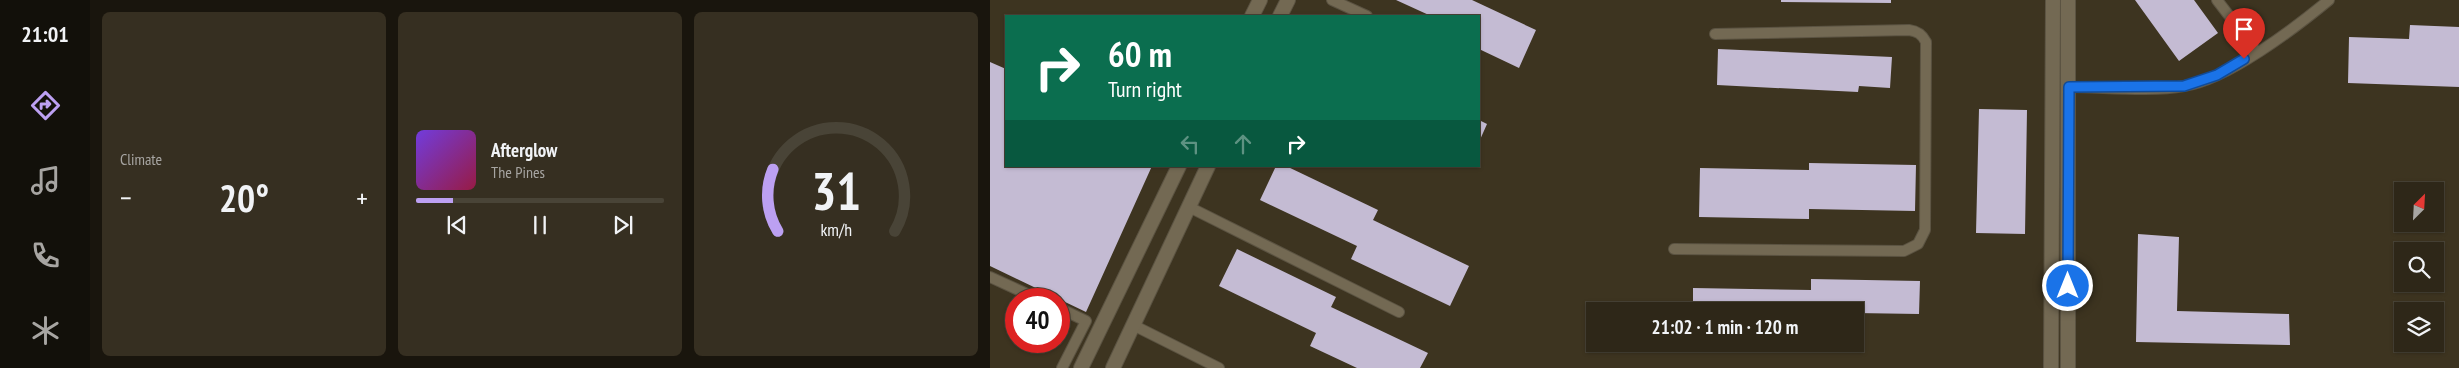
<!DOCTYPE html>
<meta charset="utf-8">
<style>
:root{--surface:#2e2718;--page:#362f21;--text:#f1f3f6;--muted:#a7a5a2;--line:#494437;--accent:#bca0f2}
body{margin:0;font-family:"PT Sans Narrow",sans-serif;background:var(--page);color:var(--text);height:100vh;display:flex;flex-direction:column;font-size:19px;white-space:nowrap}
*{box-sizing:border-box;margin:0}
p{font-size:16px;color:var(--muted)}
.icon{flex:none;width:28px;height:28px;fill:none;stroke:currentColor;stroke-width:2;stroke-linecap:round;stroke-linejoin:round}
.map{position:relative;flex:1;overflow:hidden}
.side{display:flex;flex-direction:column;gap:12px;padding:12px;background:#19150d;width:900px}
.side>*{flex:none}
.banner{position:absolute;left:15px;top:15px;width:475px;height:152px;border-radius:0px;box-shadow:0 1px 4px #0004,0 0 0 1px var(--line);background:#0b6e4f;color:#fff;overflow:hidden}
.needle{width:32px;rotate:24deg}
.tools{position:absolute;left:1404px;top:182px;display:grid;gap:10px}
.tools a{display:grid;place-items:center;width:50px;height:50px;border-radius:0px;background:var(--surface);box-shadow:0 1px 4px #0004,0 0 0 1px var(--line);font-size:25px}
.speed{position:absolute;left:15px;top:288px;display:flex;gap:10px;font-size:25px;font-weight:700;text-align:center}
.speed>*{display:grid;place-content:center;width:65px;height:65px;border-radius:50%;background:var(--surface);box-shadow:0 1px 4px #0004,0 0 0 1px var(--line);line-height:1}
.speed .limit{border:8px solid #d22;background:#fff;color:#111}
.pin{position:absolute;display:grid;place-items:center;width:42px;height:42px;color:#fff;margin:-51px -21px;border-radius:50% 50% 50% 0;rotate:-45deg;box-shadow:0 0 5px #0007}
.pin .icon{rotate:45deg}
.me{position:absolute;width:55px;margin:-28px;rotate:0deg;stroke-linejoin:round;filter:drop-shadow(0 0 4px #0008)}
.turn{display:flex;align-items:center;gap:18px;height:105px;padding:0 20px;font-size:22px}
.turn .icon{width:65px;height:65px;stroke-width:2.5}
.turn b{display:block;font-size:35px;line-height:42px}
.lanes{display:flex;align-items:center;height:48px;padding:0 20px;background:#0003;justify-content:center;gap:25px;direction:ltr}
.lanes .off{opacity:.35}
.big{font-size:38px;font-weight:800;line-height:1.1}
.side .widget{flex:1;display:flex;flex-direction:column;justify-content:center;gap:8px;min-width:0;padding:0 18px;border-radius:8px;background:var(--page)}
.side .dial{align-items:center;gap:0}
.dial svg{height:130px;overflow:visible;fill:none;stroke:var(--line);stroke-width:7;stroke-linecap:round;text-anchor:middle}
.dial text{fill:var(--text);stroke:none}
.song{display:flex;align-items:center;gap:15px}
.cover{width:60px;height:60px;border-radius:8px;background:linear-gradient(135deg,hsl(260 70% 55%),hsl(340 70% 35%))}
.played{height:5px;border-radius:2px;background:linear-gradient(90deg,var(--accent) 15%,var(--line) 15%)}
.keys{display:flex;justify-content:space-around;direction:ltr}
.heat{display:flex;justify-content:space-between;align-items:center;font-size:28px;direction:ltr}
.side .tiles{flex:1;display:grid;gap:12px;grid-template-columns:repeat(3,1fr)}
.trip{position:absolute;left:596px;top:302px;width:278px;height:50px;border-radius:0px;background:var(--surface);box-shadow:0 1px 4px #0004,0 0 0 1px var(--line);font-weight:800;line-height:50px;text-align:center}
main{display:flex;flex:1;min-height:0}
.menu{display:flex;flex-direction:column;width:90px;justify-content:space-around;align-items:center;background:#12100a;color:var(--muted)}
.menu .icon{width:35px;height:35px}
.menu .active{color:var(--accent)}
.menu b{font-size:22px;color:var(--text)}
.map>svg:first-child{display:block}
.building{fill:#c4bbd3}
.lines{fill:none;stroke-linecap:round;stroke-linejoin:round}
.service-casing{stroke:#5b5342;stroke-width:12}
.tertiary-casing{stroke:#5b5342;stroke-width:16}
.secondary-casing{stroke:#5b5342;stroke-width:16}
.service{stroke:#736953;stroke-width:10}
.tertiary{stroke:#736953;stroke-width:14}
.secondary{stroke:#736953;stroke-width:14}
.route-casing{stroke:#114b97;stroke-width:12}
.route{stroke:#1a73e8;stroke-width:9}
</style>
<main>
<nav class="menu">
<b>21:01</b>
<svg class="icon active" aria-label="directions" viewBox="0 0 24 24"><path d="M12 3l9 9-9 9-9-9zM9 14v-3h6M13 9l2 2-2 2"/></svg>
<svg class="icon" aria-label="music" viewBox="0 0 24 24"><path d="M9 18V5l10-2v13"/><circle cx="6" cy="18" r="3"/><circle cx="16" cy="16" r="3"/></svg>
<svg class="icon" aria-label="phone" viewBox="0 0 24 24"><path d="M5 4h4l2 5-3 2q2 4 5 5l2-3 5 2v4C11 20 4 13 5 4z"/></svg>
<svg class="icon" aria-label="climate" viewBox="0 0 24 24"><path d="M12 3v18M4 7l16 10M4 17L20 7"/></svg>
</nav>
<section class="side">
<div class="tiles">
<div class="widget"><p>Climate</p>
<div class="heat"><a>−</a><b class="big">20°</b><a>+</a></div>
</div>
<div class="widget">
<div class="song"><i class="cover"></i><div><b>Afterglow</b><p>The Pines</p></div></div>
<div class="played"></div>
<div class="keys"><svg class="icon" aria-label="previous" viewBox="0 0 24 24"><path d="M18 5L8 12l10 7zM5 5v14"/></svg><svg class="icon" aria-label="pause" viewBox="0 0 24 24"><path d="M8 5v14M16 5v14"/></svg><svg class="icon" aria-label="next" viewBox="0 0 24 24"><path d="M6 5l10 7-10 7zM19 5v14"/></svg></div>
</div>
<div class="widget dial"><svg viewBox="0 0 100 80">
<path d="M14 69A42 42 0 1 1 86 69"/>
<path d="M14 69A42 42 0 0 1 11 31" stroke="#bca0f2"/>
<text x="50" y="56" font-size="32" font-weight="700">31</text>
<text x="50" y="72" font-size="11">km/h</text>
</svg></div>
</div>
</section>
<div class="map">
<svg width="1469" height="368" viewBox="0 0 1469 368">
<rect width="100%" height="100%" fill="#3d3420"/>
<path class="building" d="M406 0H482L546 30 529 68 489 49V16H441Z
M791 0H901V3L791 2Z
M1145 0H1204L1228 33 1189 61Z
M1420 25 1469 27V87L1358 83 1359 37 1419 39Z
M728 49 902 57 900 88 869 86 868 92 727 85Z
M0 62 16 69V166H162L96 312 0 266Z
M989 109 1037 110 1035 234 986 233Z
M489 120 497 124 489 142Z
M819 163 926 165 925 211 819 209V219L709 217 710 168 819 170Z
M286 166H296L388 210 383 220 479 266 460 306 361 259 367 246 270 200Z
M1148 234 1189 237 1187 311 1299 314 1300 345 1146 342Z
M247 249 346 297 341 307 438 353 430 368H367L320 346 326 333 229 286Z
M821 279 930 281 929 314 865 313V311H703V288L821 290Z"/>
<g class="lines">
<g class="service-casing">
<path id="service" d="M342 0 377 16
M1227 0 1267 52
M1079 87C1113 87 1162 92 1194 86 1237 80 1305 28 1339 0
M199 207 409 312
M684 249 914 251 928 244 935 230 936 42C932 34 927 31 919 30L725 34
M0 277 48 299
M69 308 96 321 72 368
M143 325 229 368"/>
</g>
<g class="tertiary-casing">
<path id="tertiary" d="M1061 368 1063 0
M1078 368V0"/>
</g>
<g class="secondary-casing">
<path id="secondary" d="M262 16 270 0
M290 16 298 0
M91 368 189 166
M123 368 218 166"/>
</g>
<use href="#service" class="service"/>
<use href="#tertiary" class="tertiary"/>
<use href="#secondary" class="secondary"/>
</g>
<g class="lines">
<g class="route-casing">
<path id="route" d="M1078 286 1079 87 1194 86 1227 75 1254 59"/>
</g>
<use href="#route" class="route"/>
</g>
</svg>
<div class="tools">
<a><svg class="needle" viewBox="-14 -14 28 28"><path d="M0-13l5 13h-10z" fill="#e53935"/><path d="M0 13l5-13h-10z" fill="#a7a5a2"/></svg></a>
<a><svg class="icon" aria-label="search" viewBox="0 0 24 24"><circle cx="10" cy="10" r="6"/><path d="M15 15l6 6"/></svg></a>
<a><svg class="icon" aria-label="layers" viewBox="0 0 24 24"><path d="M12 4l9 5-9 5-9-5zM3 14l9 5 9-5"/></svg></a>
</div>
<div class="speed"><div class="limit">40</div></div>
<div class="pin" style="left:1254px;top:59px;background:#d93025"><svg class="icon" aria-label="arrive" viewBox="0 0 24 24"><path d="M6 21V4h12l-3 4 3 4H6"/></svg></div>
<svg class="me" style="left:1078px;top:286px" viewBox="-20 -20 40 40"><circle r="17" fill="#1a73e8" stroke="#fff" stroke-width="3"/><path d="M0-11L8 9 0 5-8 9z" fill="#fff"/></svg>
<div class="trip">21:02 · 1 min · 120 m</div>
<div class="banner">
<div class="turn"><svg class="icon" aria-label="right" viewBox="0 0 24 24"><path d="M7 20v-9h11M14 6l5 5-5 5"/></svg><div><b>60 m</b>Turn right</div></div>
<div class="lanes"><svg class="icon off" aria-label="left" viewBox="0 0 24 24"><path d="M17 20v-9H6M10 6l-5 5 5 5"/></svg><svg class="icon off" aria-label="ahead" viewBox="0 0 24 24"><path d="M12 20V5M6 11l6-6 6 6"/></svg><svg class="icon" aria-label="right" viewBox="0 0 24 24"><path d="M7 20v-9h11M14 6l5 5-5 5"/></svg></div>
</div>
</div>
</main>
